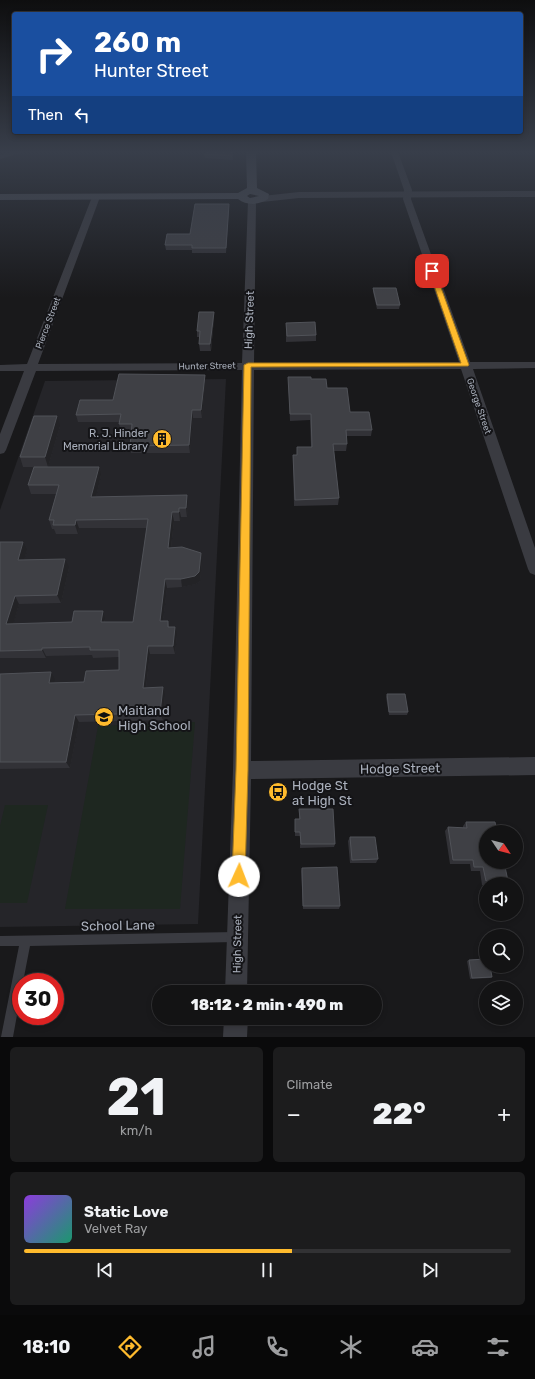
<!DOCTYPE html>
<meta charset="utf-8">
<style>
:root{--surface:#131314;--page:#1c1c1d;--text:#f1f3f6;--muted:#9d9ea0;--line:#323234;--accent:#ffbb2d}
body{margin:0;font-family:Rubik,sans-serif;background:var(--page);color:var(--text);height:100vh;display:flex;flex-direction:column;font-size:15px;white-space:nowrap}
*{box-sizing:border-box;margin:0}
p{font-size:13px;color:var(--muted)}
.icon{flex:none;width:22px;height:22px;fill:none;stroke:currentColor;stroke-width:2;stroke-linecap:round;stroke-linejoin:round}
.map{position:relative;height:1037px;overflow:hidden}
.side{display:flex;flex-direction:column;gap:10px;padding:10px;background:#0a0a0b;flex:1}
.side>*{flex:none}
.guide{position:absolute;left:12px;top:12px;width:511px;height:122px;border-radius:4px;box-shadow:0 2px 6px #0003,0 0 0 1px var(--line);background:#1a4fa0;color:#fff;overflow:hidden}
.needle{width:26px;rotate:125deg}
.fabs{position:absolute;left:479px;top:825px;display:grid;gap:8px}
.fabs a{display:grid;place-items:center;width:44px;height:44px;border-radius:50%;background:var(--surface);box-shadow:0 2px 6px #0003,0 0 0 1px var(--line);font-size:20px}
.speed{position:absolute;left:12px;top:973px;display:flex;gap:8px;font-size:20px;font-weight:700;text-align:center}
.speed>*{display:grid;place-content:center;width:52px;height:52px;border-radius:50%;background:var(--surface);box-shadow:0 2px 6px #0003,0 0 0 1px var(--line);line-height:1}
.speed .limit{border:6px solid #d22;background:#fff;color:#111}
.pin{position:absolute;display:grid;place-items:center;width:34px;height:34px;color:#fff;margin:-17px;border-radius:8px;box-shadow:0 2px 6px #0006}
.me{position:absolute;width:44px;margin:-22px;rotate:2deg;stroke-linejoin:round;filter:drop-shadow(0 0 3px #0008)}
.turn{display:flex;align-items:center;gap:14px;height:84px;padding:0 16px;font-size:18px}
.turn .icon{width:52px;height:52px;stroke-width:2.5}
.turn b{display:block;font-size:28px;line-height:34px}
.then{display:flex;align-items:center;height:38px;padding:0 16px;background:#0003;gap:8px;font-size:15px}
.big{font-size:30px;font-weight:800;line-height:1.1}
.side .tile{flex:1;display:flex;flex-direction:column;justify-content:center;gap:6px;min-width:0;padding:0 14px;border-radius:6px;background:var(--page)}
.side .dial{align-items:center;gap:0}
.dial b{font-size:52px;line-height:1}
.song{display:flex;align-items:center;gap:12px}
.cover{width:48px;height:48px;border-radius:6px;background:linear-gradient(135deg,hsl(270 70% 55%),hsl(160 70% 35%))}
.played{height:4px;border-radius:2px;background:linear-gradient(90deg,var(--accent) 55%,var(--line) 55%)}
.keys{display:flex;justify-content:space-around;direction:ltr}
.heat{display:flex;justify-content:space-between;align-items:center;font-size:22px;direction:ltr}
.side .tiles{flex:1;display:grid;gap:10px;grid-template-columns:1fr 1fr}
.tile:last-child{grid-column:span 2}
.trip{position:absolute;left:152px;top:985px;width:230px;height:40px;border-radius:20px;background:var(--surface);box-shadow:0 2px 6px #0003,0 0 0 1px var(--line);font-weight:800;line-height:40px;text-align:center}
.dock{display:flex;height:64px;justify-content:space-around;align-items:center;background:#080808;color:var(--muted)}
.dock .icon{width:28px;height:28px}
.dock .current{color:var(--accent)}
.dock b{font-size:18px;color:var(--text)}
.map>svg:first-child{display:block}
.built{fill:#252529}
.green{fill:#1e2720}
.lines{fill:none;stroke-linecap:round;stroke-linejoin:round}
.service{fill:#3a3b41;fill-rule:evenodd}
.minor{fill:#3a3b41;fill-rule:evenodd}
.tertiary{fill:#3a3b41;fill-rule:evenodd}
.secondary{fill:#474a51;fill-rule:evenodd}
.wall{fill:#323237}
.shaded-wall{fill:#232326}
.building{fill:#3f4045;stroke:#505258}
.route{fill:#ffbb2d;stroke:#a67a1d}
.labels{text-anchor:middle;stroke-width:4;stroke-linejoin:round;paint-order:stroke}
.far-street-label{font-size:9px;fill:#aab0bc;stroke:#141417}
.street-label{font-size:11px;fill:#aab0bc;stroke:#141417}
.poi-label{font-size:11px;fill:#aab0bc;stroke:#141417;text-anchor:end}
.near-poi-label{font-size:13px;fill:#aab0bc;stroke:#141417;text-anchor:start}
.near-street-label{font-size:13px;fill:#aab0bc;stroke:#141417}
</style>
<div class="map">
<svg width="535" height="1037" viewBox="0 0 535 1037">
<rect width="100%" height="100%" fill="#19191b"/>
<path class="built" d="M226 379 198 924 0 927V510L45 381Z"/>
<path class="green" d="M195 722 180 909H65L98 726Z
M5 805H48L27 903H0V826Z"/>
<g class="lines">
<path class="service" d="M236 932 240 933 241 937 240 941 236 942 30 946 23 982H21V993L13 1037H1L19 946H0V936Z"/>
<path class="minor" d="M10 152H24L0 159V155Z
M391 152H398L412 190 411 199 470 362H535V368L473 369 535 548V575L530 573 528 569 461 369 254 370 251 761 535 757V775L251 779 247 992H225L233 770 242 370 36 371 6 450 4 453 0 454V434L24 371H0V365L27 364 92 197 96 195 100 197 38 364 242 363 248 201 252 199 256 201 254 363 459 362 403 199 404 190Z
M224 1018H248L247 1037H223Z"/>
<path class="tertiary" d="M535 191V197L299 198 262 202 257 199 262 196 299 192Z"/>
<path class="secondary" d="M246 152H256L257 188 269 194 268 199C259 205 247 206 238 199L0 200V194L238 193 247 188ZM250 194 259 196 250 198 247 196Z"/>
</g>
<path class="wall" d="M206 152H233V160L205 158 204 154Z
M229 208 226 253H192V250H166L165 245 190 234Z
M373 288 400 305 399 309H377L373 292Z
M214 318 211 351H200L199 344 200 337H197V331Z
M286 323 316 335V341L286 342Z
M205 375V382L202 418H193L190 453H131L130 446 132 431H121L119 424V422H78L76 415Z
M288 377 311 379 327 388 350 412 372 430 371 436H346L347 444 346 451H334L339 498 338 505 294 506 293 455H297V447H311L310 420 290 421Z
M60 426 48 467H23L20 457Z
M101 475 96 497 188 504 187 517H181L180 521H174L171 548 201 553 202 561 200 581 196 584 182 587 167 588 163 621H168L169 627 177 635 175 654H150L146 688 165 695 163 720 79 722 70 768 0 769V674L55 680 54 683 84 682 119 670V657L93 658 92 655 46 656V658H0V542L27 550 24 560 69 568 61 603 19 604 13 624 72 622 105 619V622H133L147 528H79L78 534H56L54 529H52L49 520 56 494H31L28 485Z
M387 694 408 712 407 715H389L386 697Z
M299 809 335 844 334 847 300 848V836H295V819H299Z
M466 822 508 881 505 884H486V885H482L480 871H471L470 864H450L445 831 448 827 463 828V826Z
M350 837 378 859 376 863H350L348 841Z
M302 868 340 906 339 909H303L301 871Z
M469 960 492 977 490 978 470 979 467 961Z"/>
<path class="shaded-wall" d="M229 204V208L226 253V248Z
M214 312V318L211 351 210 344Z
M205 375V382L202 418 201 410Z
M192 410 193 418 190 453 189 445Z
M57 416 60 426 48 467 45 457Z
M99 467 101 475 94 506 91 497Z
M187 495 188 504 187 517 186 508Z
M179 508 181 517 180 521 179 512Z
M172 512 174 521 170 556 168 548Z
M76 520 79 528 78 534 75 525Z
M23 542 27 550 22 568 18 560Z
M201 553 202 561 200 581 196 584 182 587 181 579Z
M65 559 69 568 61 603 57 595Z
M165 579 167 588 162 629 160 621Z
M15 596 19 604 11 632 6 624Z
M103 611 105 619 103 630 101 622Z
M175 627 177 635 175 654 173 646Z
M148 646 150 654 145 695 143 688Z
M42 648 46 656V658L42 650Z
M51 672 55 680 53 690 49 683Z
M163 687 165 695 163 720 160 713Z
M75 715 79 722 70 768 66 762Z"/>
<path class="building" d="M206 152H233L232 156 204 154Z
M195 204H229L226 248H192V245H165L167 234H190Z
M373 288H396L400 305H377Z
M199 312H214L210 344H199L200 331H197Z
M315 322 316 335 287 336 286 323Z
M119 374 205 375 201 410H192L189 445 130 446 132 424H119L121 414 76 415 80 400H113Z
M288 377H311V379H326L327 388H347L350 412H369L372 430H346L347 444H333L339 498 295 500 293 455H297V447H312L311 414H290Z
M34 416H57L45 457H20Z
M34 467H99L91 497 187 495 186 508H179V512H172L168 548 182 547 201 553 199 572 195 576 181 579H165L160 621H168V627H175L173 646H148L143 688 163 687 160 713 75 715 66 762H0V674L51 672 49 683 84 682 86 671 119 670V650H90V647L42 648V650L0 651V542H23L18 560 65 559 57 595 15 596 6 624 72 622 74 611H103L101 622H133L148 519 76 520 75 525H53L54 520H49L59 485H28Z
M387 694H405L408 712H389Z
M299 809H333L335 844H301L300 832H295V819H300Z
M466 822H495L497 832H486V862H504L508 881H486L483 867H474L473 860H453L448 827 467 828Z
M350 837H375L378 859 352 860Z
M337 867 340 906H303L302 868Z
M486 959V966H490L492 977 472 978 469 960Z"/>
<linearGradient id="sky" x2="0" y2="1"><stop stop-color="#0e0e0f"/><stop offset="0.51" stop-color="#383e4a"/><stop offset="1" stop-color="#383e4a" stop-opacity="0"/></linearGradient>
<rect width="535" height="298" fill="url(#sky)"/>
<path class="route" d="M432 269 435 271 469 365 468 366 251 367 248 770 245 876 243 881 239 883 234 881 232 876 236 770 244 365 248 363H461L429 271Z"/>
<defs>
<g id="building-disc" transform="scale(1)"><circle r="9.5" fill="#ffbb2d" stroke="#141417"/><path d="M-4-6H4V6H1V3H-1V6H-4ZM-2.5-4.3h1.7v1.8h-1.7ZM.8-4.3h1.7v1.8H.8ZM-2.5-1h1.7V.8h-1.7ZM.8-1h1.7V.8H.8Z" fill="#111"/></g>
<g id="school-disc" transform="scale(1)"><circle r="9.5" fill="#ffbb2d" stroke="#141417"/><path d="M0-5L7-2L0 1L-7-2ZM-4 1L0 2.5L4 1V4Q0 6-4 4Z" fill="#111"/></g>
<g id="bus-disc" transform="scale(1)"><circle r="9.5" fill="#ffbb2d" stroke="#141417"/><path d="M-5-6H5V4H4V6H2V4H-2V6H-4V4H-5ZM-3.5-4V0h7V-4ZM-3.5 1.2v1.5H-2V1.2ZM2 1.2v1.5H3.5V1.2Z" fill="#111"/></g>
</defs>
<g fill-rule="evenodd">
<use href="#building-disc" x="162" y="439"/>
<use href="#school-disc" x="104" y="717"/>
<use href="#bus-disc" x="278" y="792"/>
</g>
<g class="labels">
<g class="far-street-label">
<text transform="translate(48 323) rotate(-69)" y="3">Pierce Street</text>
<text transform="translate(207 366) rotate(-1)" y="3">Hunter Street</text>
<text transform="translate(479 406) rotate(71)" y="3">George Street</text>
</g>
<g class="street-label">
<text transform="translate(249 320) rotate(-88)" y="4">High Street</text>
<text transform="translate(237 944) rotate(-89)" y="4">High Street</text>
</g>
<g class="poi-label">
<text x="148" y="437">R. J. Hinder<tspan x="148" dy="13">Memorial Library</tspan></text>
</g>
<g class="near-poi-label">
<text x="118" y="715">Maitland<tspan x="118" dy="15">High School</tspan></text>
<text x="292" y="790">Hodge St<tspan x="292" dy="15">at High St</tspan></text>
</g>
<g class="near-street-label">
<text transform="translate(400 768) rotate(-1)" y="5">Hodge Street</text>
<text transform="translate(118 925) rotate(-1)" y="5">School Lane</text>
</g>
</g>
</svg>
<div class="fabs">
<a><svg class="needle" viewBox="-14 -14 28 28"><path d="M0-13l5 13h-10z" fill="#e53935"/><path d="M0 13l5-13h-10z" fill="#9d9ea0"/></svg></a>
<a><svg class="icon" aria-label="sound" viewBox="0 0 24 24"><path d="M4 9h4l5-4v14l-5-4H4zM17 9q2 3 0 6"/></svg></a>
<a><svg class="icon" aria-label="search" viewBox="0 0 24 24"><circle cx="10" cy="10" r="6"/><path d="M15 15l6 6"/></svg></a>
<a><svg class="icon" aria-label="layers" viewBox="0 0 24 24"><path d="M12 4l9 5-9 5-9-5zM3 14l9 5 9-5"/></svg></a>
</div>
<div class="speed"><div class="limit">30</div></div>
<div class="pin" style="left:432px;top:271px;background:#d93025"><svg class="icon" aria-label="arrive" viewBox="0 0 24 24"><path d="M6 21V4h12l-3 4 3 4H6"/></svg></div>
<svg class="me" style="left:239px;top:876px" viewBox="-20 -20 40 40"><circle r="19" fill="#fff"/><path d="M0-13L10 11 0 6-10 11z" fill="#ffbb2d"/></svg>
<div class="trip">18:12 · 2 min · 490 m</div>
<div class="guide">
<div class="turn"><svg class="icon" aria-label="right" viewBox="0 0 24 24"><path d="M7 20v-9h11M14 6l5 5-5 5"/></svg><div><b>260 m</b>Hunter Street</div></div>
<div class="then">Then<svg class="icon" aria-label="left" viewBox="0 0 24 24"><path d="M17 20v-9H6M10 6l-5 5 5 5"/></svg></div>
</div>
</div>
<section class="side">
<div class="tiles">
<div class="tile dial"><b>21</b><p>km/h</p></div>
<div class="tile"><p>Climate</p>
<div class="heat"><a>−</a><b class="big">22°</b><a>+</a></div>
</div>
<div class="tile">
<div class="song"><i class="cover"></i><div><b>Static Love</b><p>Velvet Ray</p></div></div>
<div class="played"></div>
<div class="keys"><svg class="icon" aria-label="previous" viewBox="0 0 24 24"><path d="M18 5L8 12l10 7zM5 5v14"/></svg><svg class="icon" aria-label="pause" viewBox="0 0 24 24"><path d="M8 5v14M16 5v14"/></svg><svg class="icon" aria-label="next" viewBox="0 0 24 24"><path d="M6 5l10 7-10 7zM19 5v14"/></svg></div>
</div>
</div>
</section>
<nav class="dock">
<b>18:10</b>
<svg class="icon current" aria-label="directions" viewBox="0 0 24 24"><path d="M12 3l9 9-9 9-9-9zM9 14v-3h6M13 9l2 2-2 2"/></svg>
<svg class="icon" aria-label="music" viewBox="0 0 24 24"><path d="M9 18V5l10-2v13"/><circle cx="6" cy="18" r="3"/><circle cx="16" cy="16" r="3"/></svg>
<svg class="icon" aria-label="phone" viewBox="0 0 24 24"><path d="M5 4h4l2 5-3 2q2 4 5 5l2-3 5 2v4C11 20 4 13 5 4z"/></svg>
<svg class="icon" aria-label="climate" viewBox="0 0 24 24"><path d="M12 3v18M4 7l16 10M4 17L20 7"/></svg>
<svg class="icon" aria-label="car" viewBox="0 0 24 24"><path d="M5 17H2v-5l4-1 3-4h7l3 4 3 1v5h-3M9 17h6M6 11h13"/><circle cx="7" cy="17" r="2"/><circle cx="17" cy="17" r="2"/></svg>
<svg class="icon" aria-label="filters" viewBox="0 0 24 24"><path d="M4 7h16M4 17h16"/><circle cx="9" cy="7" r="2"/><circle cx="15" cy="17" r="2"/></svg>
</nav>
